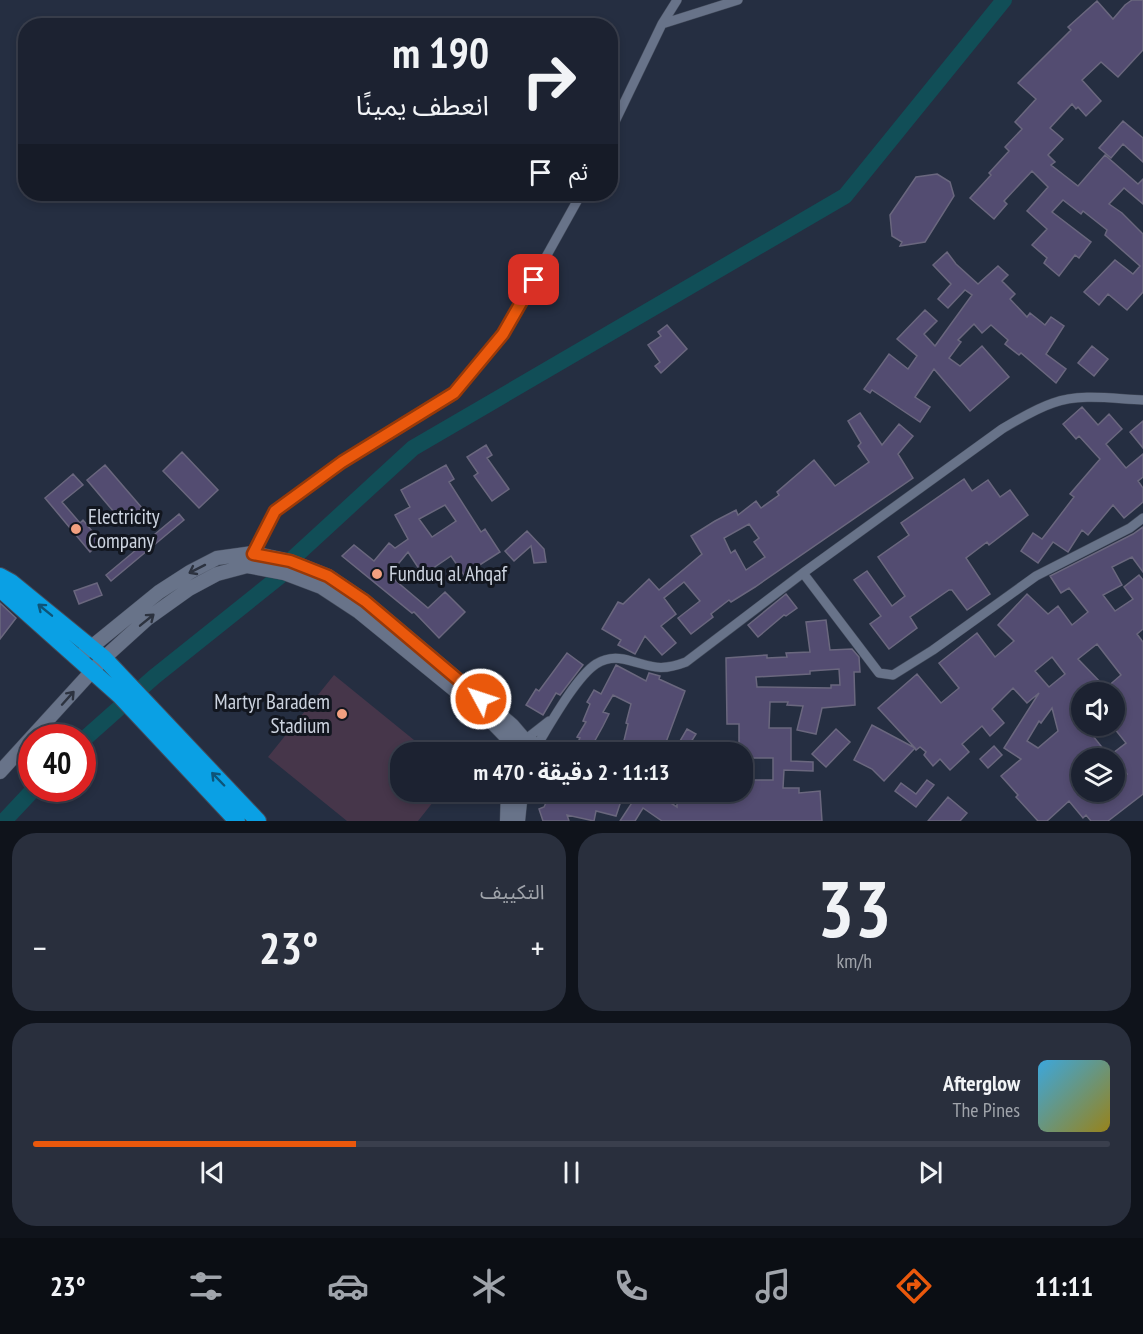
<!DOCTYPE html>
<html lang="ar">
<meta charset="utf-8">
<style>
:root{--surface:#1c2231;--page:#292f3d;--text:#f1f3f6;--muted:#a0a4ab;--line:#3a3f4d;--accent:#ea580c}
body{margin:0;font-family:"PT Sans Narrow","Noto Sans Arabic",sans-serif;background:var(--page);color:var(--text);direction:rtl;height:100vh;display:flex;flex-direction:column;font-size:22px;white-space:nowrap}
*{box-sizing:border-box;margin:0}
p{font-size:20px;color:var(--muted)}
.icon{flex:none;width:33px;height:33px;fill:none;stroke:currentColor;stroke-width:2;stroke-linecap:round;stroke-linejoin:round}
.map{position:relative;height:821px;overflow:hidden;direction:ltr}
.drawer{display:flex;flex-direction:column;gap:12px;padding:12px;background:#0f131b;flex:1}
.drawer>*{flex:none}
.top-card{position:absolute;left:18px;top:18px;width:600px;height:183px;border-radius:24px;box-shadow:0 3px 9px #0003,0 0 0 2px var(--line);direction:rtl;background:#1c2231;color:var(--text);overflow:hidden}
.buttons{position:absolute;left:1071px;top:682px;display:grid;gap:12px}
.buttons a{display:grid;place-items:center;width:54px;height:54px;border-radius:50%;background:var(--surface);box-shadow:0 3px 9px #0003,0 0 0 2px var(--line);font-size:30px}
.speed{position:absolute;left:18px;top:724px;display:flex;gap:12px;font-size:30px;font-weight:700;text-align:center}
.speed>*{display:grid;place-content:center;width:78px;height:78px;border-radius:50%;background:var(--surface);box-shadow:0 3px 9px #0003,0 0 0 2px var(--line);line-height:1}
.speed .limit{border:9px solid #d22;background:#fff;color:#111}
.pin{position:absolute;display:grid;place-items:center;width:51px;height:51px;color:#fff;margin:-26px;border-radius:12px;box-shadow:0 3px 9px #0006}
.me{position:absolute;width:66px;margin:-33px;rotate:310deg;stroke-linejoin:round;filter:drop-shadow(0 0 4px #0008)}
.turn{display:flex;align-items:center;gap:21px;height:126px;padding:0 30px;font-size:27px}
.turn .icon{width:78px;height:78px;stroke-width:2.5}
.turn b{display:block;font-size:42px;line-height:51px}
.then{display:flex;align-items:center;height:57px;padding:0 30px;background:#0003;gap:12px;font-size:22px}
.big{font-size:45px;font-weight:700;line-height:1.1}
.drawer .widget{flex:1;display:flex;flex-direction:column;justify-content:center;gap:9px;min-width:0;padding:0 21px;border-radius:24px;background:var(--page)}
.drawer .dial{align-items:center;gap:0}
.dial b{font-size:78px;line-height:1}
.song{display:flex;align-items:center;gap:18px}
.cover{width:72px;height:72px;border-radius:9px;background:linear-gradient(135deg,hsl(200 70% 55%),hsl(50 70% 35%))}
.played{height:6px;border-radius:3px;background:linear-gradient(90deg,var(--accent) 30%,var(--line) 30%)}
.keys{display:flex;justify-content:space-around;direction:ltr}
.heat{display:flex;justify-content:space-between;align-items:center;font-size:33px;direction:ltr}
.drawer .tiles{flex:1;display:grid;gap:12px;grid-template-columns:1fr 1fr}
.widget:last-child{grid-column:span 2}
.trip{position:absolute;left:390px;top:742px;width:363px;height:60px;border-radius:24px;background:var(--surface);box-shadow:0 3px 9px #0003,0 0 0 2px var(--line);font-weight:700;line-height:60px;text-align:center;direction:rtl}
.dock{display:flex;height:96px;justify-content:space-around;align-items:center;background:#0b0e14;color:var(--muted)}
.dock .icon{width:42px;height:42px}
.dock .current{color:var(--accent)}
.dock b{font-size:27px;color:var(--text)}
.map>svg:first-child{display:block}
.green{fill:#46364a}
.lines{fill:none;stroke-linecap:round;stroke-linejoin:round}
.river{stroke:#114e57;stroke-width:16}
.building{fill:#534c71;stroke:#6a677e;stroke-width:1.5;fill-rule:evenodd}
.street-casing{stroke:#434b5b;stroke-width:10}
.secondary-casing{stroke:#434b5b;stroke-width:15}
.highway-casing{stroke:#434b5b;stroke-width:18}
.street{stroke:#687389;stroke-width:9}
.secondary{stroke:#687389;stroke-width:14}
.highway{stroke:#0aa0e4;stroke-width:16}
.oneway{stroke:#2c323f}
.oneway2{stroke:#0e5478}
.route-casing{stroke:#983908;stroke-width:15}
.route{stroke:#ea580c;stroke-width:10}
.poi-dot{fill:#f2a080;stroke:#12161f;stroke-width:2}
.labels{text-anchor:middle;stroke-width:6;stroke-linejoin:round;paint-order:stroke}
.poi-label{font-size:21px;fill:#ccd3df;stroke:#12161f;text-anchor:start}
</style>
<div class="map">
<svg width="1143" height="821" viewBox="0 0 1143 821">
<rect width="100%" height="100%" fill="#252e41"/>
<path class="green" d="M334 675 430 753H400V792H441L418 821H347L268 757Z"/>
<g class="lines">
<path class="river" d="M82 741 154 677 284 573 290 561 413 448 845 196 1004 0
M4 821 34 789"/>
</g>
<path class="building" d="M1132 0H1143V50L1118 77 1101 62 1082 80 1101 101 1086 116 1078 107 1076 109 1072 104 1050 128 1063 139 1048 155 1055 162 1051 165 1078 186 1105 155 1138 184 1143 179V204L1124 188 1109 204 1122 213 1143 234V292L1127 310 1108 294 1099 305 1084 292 1115 260 1133 274 1140 266 1105 235 1107 230 1083 211 1081 214 1063 200 1052 212 1091 242 1079 258 1075 255 1059 276 1044 263 1047 258 1032 245 1047 229 1027 211 1048 187 1032 171 1004 201 1007 204 994 219 970 198 991 175 989 173 1009 151 1005 147 1022 129 1015 122 1036 99 1018 83 1071 30 1068 27 1097 1 1113 19 1125 5Z
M1123 121 1143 138V162L1123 144 1111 158 1099 148Z
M937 174 950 182 954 196 925 242 900 246 902 242 892 236 890 215 916 177Z
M947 252 956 264 978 284 998 266 1008 275 1002 281 1015 294 1010 299 1027 317 1030 313 1045 325 1051 317 1064 326 1046 354 1066 369 1056 383 1021 353 1019 355 1005 344 1008 340 991 325 982 333 974 324 958 340 961 342 949 358 960 366 982 346 1009 377 970 411 934 369 915 397 930 407 920 422 872 390 870 393 864 389 889 354 908 369 917 356 897 339 925 310 937 321 924 334 935 346 972 295 965 290 948 308 938 299 951 284 933 265Z
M667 325 687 349 661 373 655 366 660 362 648 345 661 336 658 332Z
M1092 346 1108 359 1094 376 1078 363Z
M1082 407 1098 425 1109 414 1122 429 1106 444 1126 468 1143 454V477L1138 481 1143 488V502L1124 518 1113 505 1088 535 1082 530 1068 552 1053 542 1038 563 1021 551 1033 533 1042 539 1074 497 1070 494 1100 459 1079 436 1076 439 1063 424Z
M860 413 882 445 899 424 913 436 898 454 913 478 755 587 731 602 729 600 711 614 713 617 691 634 678 618 700 601 684 582 664 598 676 614 661 626 676 643 662 655 645 636 635 654 618 645 621 640 602 629 618 602 623 604 649 579 659 590 702 554 691 536 715 521 736 510 738 515 756 501 761 508 779 495 777 492 814 460 835 486 869 462 858 446 861 443 848 421ZM749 524 759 538 754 542 765 557 746 570 735 550 731 553 724 538Z
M1143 421V448L1130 432Z
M486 445 492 455 487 458 509 489 492 501 474 476 478 473 467 457Z
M182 452 218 490 199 508 163 471Z
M105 465 142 508 124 524 87 480Z
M446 465 454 479 449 482 481 532 485 529 500 552 464 575 451 556 423 575 408 552 389 575 428 608 445 592 465 612 439 638 414 612 412 613 342 556 354 545 374 561 389 543 395 548 408 539 395 515 410 507 401 490ZM445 505 456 521 432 537 419 519Z
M73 474 83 485 62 502 80 523 83 520 101 542 90 552 45 498Z
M964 479 972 491 988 480 1000 497 1010 490 1028 515 989 545 987 542 966 558 990 594 967 610 952 590H949L910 617 917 628 889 649 870 624 881 616 854 580 867 571 892 606 905 596 878 557 909 535 901 523Z
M179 514 184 520 111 581 106 575Z
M1143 527V572L1132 557 1112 567 1122 585 1103 595 1115 611 1133 599 1124 587 1139 575 1143 580V629L1137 634 1143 642V794L1108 821H1091L1086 815 1083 818 1069 801 1047 821H1038L1016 797 1018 795 1001 776 1021 759 1004 748 1039 693 1027 703 1013 688 992 709 1004 723 990 736 982 726 962 744 969 752 950 770 940 759 933 766 924 755 926 752 920 747 916 750 915 748 884 781 872 769 854 760 872 725 915 748 878 708 917 674 941 703 959 688 939 663 977 633 995 657 1014 641 998 625 1027 594 1048 614 1058 606 1072 625 1088 612 1069 588 1061 593 1050 576 1133 534ZM1097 644 1121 675 1106 688 1078 659ZM1052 657 1065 674 1049 687 1035 671ZM1082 693H1114V728L1126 743 1109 756 1085 726H1082V721L1071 706 1082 698ZM1052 708 1058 731 1038 748 1027 741 1039 721 1041 723ZM1082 759H1117L1127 774 1114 784V792H1082Z
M527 531 544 549 546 562 534 563 531 546 514 561 505 551Z
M97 583 102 595 79 604 74 591Z
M786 594 797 608 786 616 784 615 758 637 748 625Z
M0 603 16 618 0 639Z
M826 620 830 650 852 649 859 657 860 672H854L855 705 822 708 816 734 797 730 803 706 787 705 788 702H770L769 728H791V761L813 762V771L784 770 783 788H799V793L820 791 822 821H662L643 808 635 821H620L639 792H654L677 807V795H694V792H742V780H773V758H742V753H739V724H727L726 658 767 655V658L787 657 786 653 810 652 806 622ZM839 669 840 685H831V688L757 687 756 677 810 674V671Z
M567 653 583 665 560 695 556 693 543 715 526 705 536 689 539 691Z
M616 665 646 681 649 673 660 676 659 679 685 691 662 753H621L628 724 626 723 631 704 613 695 603 712 609 714 603 726 588 753H572L580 738 577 737 586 722 583 721 590 704 587 702 594 690 601 694Z
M687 729 696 734 684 753H673Z
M836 729 850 742 826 767 812 754Z
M994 746 1002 755 988 768 980 759Z
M927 780 934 785 916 807 895 791 901 783 916 794Z
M551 792H624L616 816 596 811 594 821 567 815 569 821H543L539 809 544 807Z
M948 797 967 813 960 821H928Z"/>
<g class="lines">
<g class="street-casing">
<path id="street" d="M662 24 738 0
M610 132 662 24 677 0
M251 558 275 511 342 462 454 393 503 334 581 194
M803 573 879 673 893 675 933 650 1036 576 1130 528 1143 518
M526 739 549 721
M536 747C549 726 576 677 596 664 604 659 613 657 623 659 651 665 657 673 686 662L803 573 1002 429C1019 419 1035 409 1053 403 1081 393 1114 399 1143 400"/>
</g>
<g class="secondary-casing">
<path id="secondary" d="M84 653 159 592 190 572 217 558 253 553 290 561 328 576 365 601 512 725 524 739
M518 741C528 737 536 742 537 753
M0 772 104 658 147 619 189 589 217 574 247 566 284 573 321 587 359 612 484 714 514 745
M507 821 508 792
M518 821 521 792"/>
</g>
<g class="highway-casing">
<path id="highway" d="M0 576 11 582 104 658 258 821
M0 589 120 696 237 821"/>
</g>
<use href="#street" class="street"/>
<use href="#secondary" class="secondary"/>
<use href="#highway" class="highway"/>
</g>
<defs><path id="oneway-shaft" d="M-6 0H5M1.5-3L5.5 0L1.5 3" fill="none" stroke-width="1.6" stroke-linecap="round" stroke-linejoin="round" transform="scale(1.5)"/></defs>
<g class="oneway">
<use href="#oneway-shaft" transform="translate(197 569) rotate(153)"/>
<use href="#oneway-shaft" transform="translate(147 620) rotate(-39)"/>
<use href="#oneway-shaft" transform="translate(68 698) rotate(-48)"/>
</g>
<g class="oneway2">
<use href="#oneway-shaft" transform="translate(45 610) rotate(-141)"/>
<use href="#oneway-shaft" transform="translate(218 779) rotate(-134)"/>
</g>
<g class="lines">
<g class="route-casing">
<path id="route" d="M481 699 365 601 328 576 290 561 253 554 275 511 342 462 454 393 503 334 534 280"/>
</g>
<use href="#route" class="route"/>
</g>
<g class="poi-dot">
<circle cx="76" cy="529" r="6"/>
<circle cx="377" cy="574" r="6"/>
<circle cx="342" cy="714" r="6"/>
</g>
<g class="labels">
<g class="poi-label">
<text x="88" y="524">Electricity<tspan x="88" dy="24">Company</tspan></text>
<text x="389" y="581">Funduq al Ahqaf</text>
<text x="330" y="709" text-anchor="end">Martyr Baradem<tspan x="330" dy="24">Stadium</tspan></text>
</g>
</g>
</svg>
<div class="buttons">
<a><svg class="icon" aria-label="sound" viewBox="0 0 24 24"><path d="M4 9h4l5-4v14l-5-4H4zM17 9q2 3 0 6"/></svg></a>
<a><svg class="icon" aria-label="layers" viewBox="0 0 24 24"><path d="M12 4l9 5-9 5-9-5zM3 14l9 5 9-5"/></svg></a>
</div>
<div class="speed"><div class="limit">40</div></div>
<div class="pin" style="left:534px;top:280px;background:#d93025"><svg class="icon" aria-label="arrive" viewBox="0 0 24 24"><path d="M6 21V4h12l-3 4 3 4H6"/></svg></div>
<svg class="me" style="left:481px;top:699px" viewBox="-20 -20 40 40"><circle r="17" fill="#ea580c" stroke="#fff" stroke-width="3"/><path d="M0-11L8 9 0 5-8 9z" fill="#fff"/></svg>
<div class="trip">11:13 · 2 دقيقة · 470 m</div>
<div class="top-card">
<div class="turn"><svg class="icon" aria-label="right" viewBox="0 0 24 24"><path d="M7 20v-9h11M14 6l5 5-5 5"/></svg><div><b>190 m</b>انعطف يمينًا</div></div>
<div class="then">ثم<svg class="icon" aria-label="arrive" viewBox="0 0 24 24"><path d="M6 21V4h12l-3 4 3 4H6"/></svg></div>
</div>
</div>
<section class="drawer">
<div class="tiles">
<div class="widget dial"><b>33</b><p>km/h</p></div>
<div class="widget"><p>التكييف</p>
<div class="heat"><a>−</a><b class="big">23°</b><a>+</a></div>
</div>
<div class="widget">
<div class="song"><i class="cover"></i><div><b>Afterglow</b><p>The Pines</p></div></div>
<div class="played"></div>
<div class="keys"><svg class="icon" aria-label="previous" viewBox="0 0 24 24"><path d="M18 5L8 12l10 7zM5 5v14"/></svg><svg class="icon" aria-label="pause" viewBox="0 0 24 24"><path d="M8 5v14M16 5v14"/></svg><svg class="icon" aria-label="next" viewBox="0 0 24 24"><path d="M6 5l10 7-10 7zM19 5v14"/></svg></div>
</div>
</div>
</section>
<nav class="dock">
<b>11:11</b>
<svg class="icon current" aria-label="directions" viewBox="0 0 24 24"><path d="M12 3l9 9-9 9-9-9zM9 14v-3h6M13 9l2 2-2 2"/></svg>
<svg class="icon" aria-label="music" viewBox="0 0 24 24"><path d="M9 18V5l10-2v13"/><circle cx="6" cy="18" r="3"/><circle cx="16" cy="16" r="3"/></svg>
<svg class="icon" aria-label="phone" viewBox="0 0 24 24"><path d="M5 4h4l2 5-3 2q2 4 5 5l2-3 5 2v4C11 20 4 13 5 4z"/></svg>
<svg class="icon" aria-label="climate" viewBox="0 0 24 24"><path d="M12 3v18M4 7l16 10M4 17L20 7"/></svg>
<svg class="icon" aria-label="car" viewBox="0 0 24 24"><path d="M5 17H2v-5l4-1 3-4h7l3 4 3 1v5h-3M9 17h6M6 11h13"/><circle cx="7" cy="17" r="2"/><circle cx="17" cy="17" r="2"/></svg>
<svg class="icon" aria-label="filters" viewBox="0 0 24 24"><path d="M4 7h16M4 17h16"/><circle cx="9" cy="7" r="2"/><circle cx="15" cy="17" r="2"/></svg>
<b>23°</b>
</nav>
